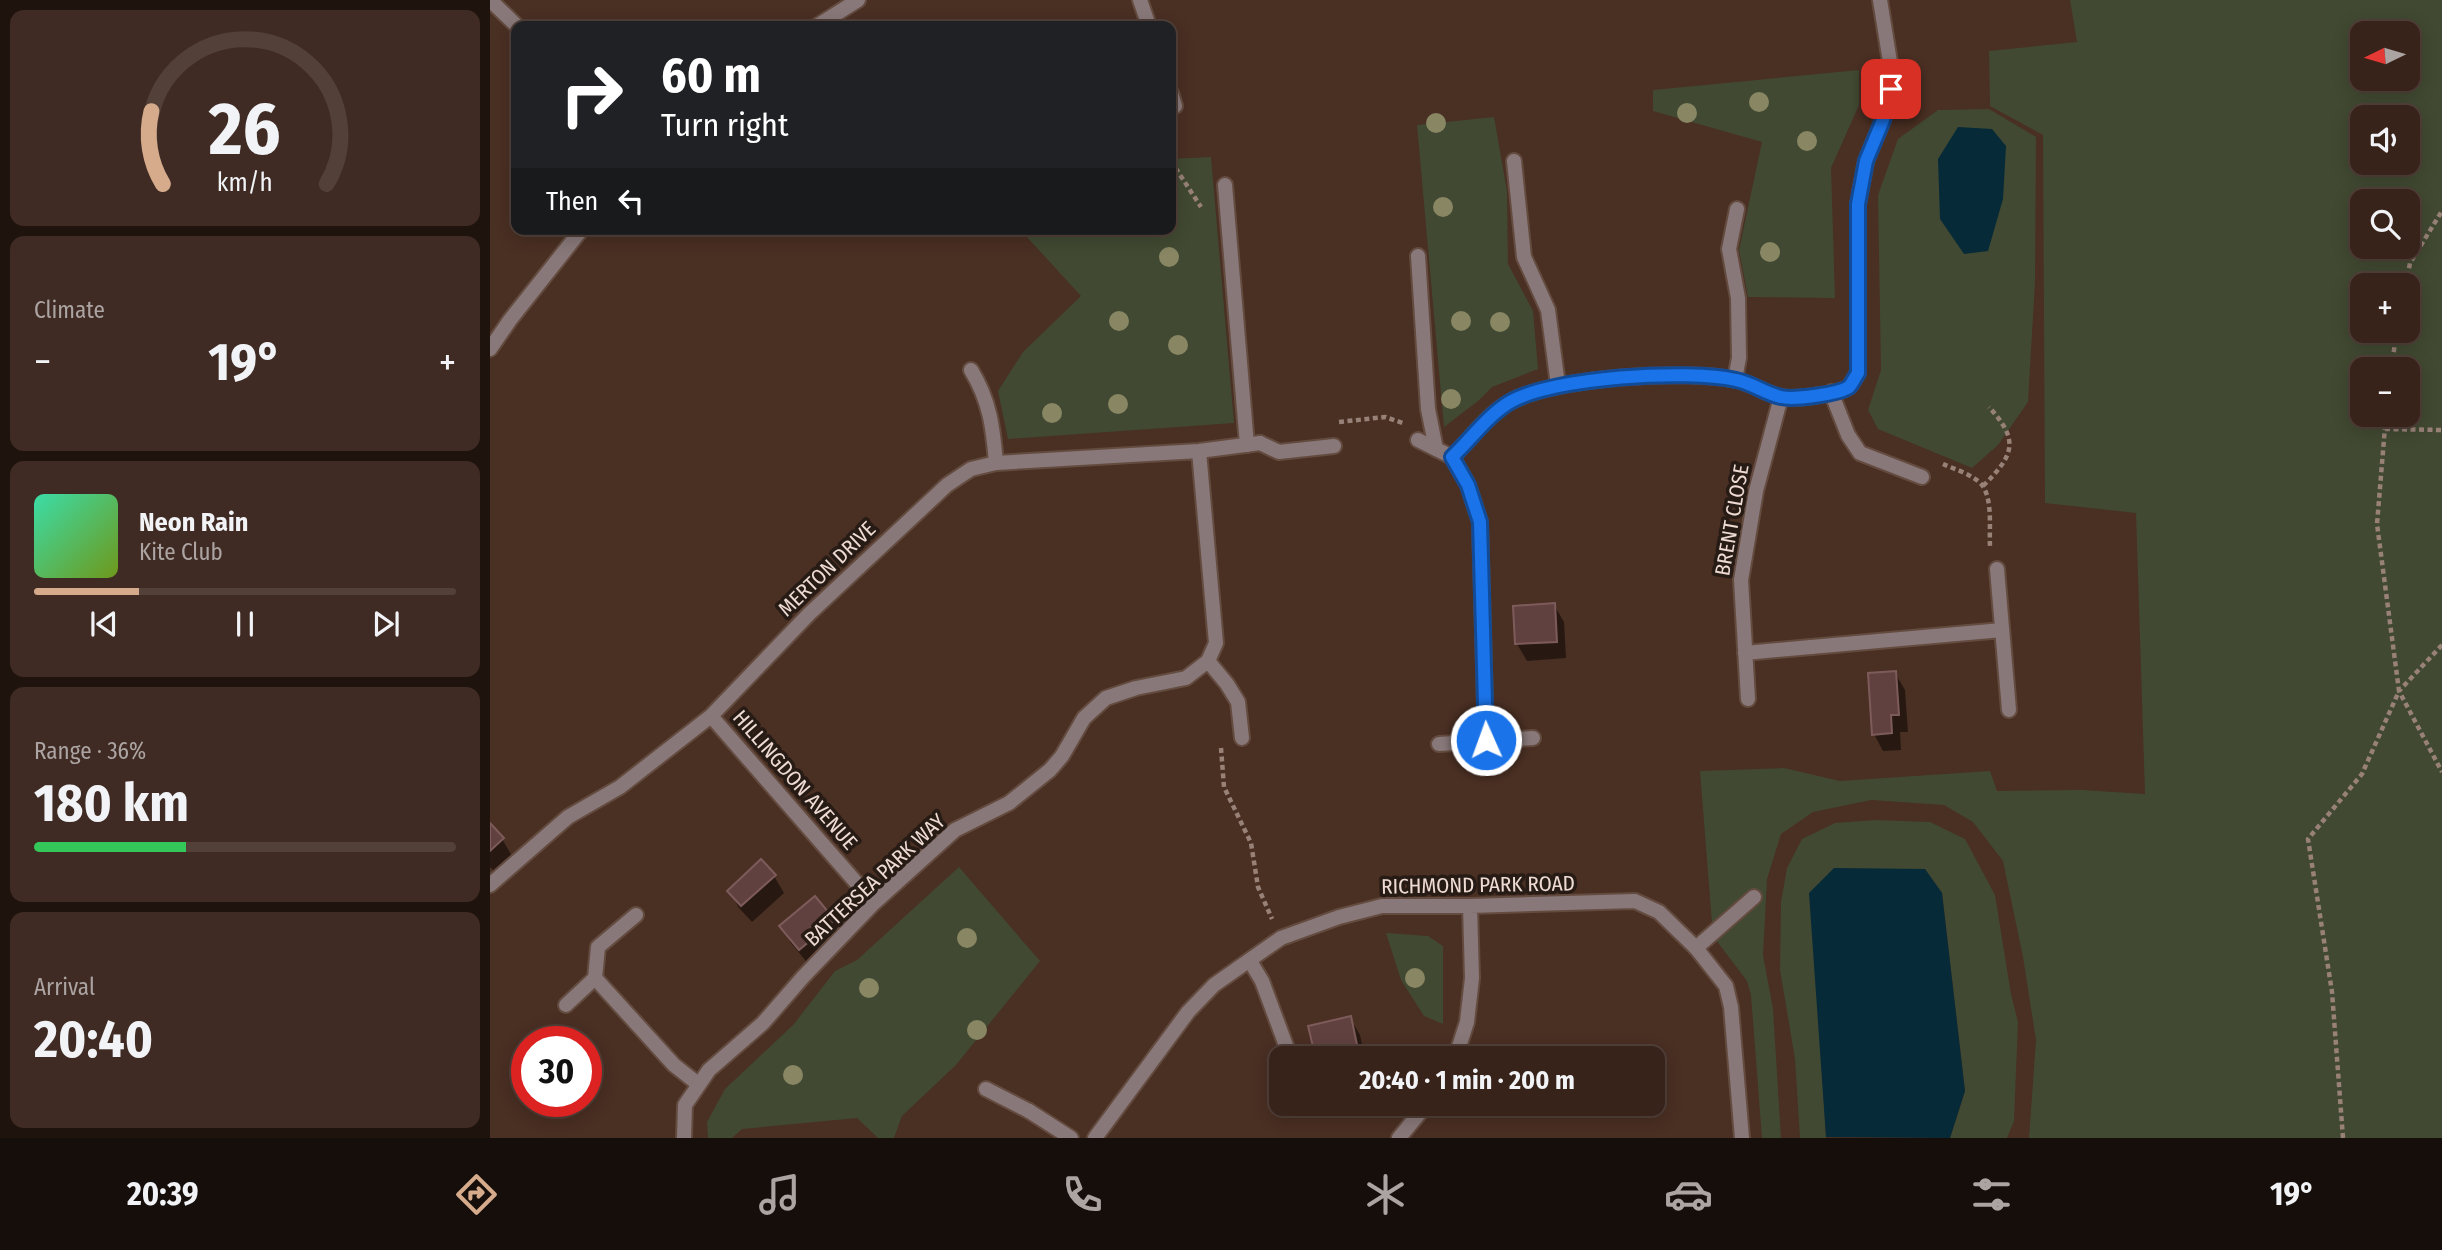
<!DOCTYPE html>
<meta charset="utf-8">
<style>
:root{--surface:#38231a;--page:#3f2b23;--text:#f1f3f6;--muted:#aba4a2;--line:#524039;--accent:#d6ab8b}
body{margin:0;font-family:"Fira Sans Condensed",sans-serif;background:var(--page);color:var(--text);height:100vh;display:flex;flex-direction:column;font-size:26px;white-space:nowrap}
*{box-sizing:border-box;margin:0}
p{font-size:23px;color:var(--muted)}
.icon{flex:none;width:38px;height:38px;fill:none;stroke:currentColor;stroke-width:2;stroke-linecap:round;stroke-linejoin:round}
.map{position:relative;flex:1;overflow:hidden}
.drawer{display:flex;flex-direction:column;gap:10px;padding:10px;background:#1f130e;width:490px}
.drawer>*{flex:none}
.banner{position:absolute;left:21px;top:21px;width:665px;height:214px;border-radius:14px;box-shadow:0 4px 18px #0003,0 0 0 2px var(--line);background:#202124;color:#fff;overflow:hidden}
.needle{width:46px;rotate:265deg}
.fabs{position:absolute;left:1860px;top:21px;display:grid;gap:14px}
.fabs a{display:grid;place-items:center;width:70px;height:70px;border-radius:14px;background:var(--surface);box-shadow:0 4px 18px #0003,0 0 0 2px var(--line);font-size:35px}
.speed{position:absolute;left:21px;top:1026px;display:flex;gap:14px;font-size:35px;font-weight:700;text-align:center}
.speed>*{display:grid;place-content:center;width:91px;height:91px;border-radius:50%;background:var(--surface);box-shadow:0 4px 18px #0003,0 0 0 2px var(--line);line-height:1}
.speed .limit{border:10px solid #d22;background:#fff;color:#111}
.pin{position:absolute;display:grid;place-items:center;width:60px;height:60px;color:#fff;margin:-30px;border-radius:14px;box-shadow:0 4px 10px #0006}
.me{position:absolute;width:77px;margin:-38px;rotate:358deg;stroke-linejoin:round;filter:drop-shadow(0 0 5px #0008)}
.turn{display:flex;align-items:center;gap:24px;height:147px;padding:0 35px;font-size:32px}
.turn .icon{width:91px;height:91px;stroke-width:2.5}
.turn b{display:block;font-size:49px;line-height:60px}
.then{display:flex;align-items:center;height:66px;padding:0 35px;background:#0003;gap:14px;font-size:26px}
.big{font-size:52px;font-weight:700;line-height:1.1}
.drawer .card{flex:1;display:flex;flex-direction:column;justify-content:center;gap:10px;min-width:0;padding:0 24px;border-radius:14px;background:var(--page)}
.drawer .dial{align-items:center;gap:0}
.dial svg{height:182px;overflow:visible;fill:none;stroke:var(--line);stroke-width:7;stroke-linecap:round;text-anchor:middle}
.dial text{fill:var(--text);stroke:none}
.song{display:flex;align-items:center;gap:21px}
.cover{width:84px;height:84px;border-radius:10px;background:linear-gradient(135deg,hsl(160 70% 55%),hsl(80 70% 35%))}
.played{height:7px;border-radius:4px;background:linear-gradient(90deg,var(--accent) 25%,var(--line) 25%)}
.keys{display:flex;justify-content:space-around;direction:ltr}
.heat{display:flex;justify-content:space-between;align-items:center;font-size:38px;direction:ltr}
.charge{height:10px;border-radius:5px;background:linear-gradient(90deg,#34c759 36%,var(--line) 0)}
.trip{position:absolute;left:779px;top:1046px;width:396px;height:70px;border-radius:14px;background:var(--surface);box-shadow:0 4px 18px #0003,0 0 0 2px var(--line);font-weight:700;line-height:70px;text-align:center}
.tabs{display:flex;height:112px;justify-content:space-around;align-items:center;background:#160e0a;color:var(--muted)}
.tabs .icon{width:49px;height:49px}
.tabs .current{color:var(--accent)}
.tabs b{font-size:32px;color:var(--text)}
main{display:flex;flex:1;min-height:0}
.map>svg:first-child{display:block}
.green{fill:#414932;fill-rule:evenodd}
.water{fill:#062a37}
.shadow{fill:#0007}
.building{fill:#614140;stroke:#7e5b5b;stroke-width:2}
.lines{fill:none;stroke-linecap:round;stroke-linejoin:round}
.service-casing{stroke:#644b3f;stroke-width:18}
.minor-casing{stroke:#644b3f;stroke-width:18}
.tertiary-casing{stroke:#644b3f;stroke-width:18}
.path{stroke:#988177;stroke-width:4.5;stroke-dasharray:5 3.5;stroke-linecap:butt}
.service{stroke:#887879;stroke-width:14}
.minor{stroke:#887879;stroke-width:14}
.tertiary{stroke:#887879;stroke-width:14}
.tree{fill:#888663}
.route-casing{stroke:#114b97;stroke-width:18}
.route{stroke:#1a73e8;stroke-width:12}
.labels{text-anchor:middle;stroke-width:7;stroke-linejoin:round;paint-order:stroke}
.street-label{font-size:21px;fill:#eedcd4;stroke:#271b15}
</style>
<main>
<section class="drawer">
<div class="card dial"><svg viewBox="0 0 100 80">
<path d="M14 69A42 42 0 1 1 86 69"/>
<path d="M14 69A42 42 0 0 1 9 37" stroke="#d6ab8b"/>
<text x="50" y="56" font-size="32" font-weight="700">26</text>
<text x="50" y="72" font-size="11">km/h</text>
</svg></div>
<div class="card"><p>Climate</p>
<div class="heat"><a>−</a><b class="big">19°</b><a>+</a></div>
</div>
<div class="card">
<div class="song"><i class="cover"></i><div><b>Neon Rain</b><p>Kite Club</p></div></div>
<div class="played"></div>
<div class="keys"><svg class="icon" aria-label="previous" viewBox="0 0 24 24"><path d="M18 5L8 12l10 7zM5 5v14"/></svg><svg class="icon" aria-label="pause" viewBox="0 0 24 24"><path d="M8 5v14M16 5v14"/></svg><svg class="icon" aria-label="next" viewBox="0 0 24 24"><path d="M6 5l10 7-10 7zM19 5v14"/></svg></div>
</div>
<div class="card"><p>Range · 36%</p><b class="big">180 km</b><div class="charge"></div></div>
<div class="card"><p>Arrival</p><b class="big">20:40</b></div>
</section>
<div class="map">
<svg width="1952" height="1138" viewBox="0 0 1952 1138">
<rect width="100%" height="100%" fill="#4a2f23"/>
<path class="green" d="M1580 0H1952V1138H1539L1546 1040 1533 957 1513 861 1483 822 1454 805 1381 800 1323 812 1291 834 1277 879 1273 955 1283 1009 1291 1138H1272L1261 995 1257 981 1223 936 1210 771 1294 768 1350 781 1500 771 1507 791 1592 790 1655 794 1646 513 1555 503 1553 135 1500 106 1499 51 1587 42ZM1872 33H1918V79H1872ZM1872 117H1918V163H1872ZM1872 201H1918V247H1872ZM1872 285H1918V331H1872ZM1872 369H1918V415H1872Z
M1369 70V105L1341 168 1345 298 1258 297 1249 250 1272 142 1163 111V90Z
M1499 109 1546 137 1545 282 1538 402 1508 445 1482 468 1388 429 1378 410 1391 370 1388 195 1408 139 1448 110Z
M1004 117 1017 191 1018 264 1043 311 1048 369 1002 387 988 401 954 427 927 125Z
M721 157 744 423 518 439 508 391 533 352 591 296 536 236 545 229H681V159Z
M1386 820 1440 822 1475 839 1505 895 1521 994 1528 1022 1524 1121 1517 1138H1460L1475 1091 1452 893 1435 869 1332 1071 1336 1138H1310L1305 1059 1290 970 1291 902 1297 868 1312 839 1345 823Z
M469 867 550 961 466 1065 412 1116 404 1138H388L367 1118 252 1129 242 1138H218L217 1122 235 1089 304 1024 345 971 367 960Z
M896 933 938 936 953 946V1024L934 1016 911 980Z"/>
<path class="water" d="M1468 127 1502 129 1516 146 1513 199 1498 251 1474 254 1450 219 1448 159Z
M1344 868 1435 869 1452 893 1475 1091 1460 1138 1336 1137 1319 893Z"/>
<path class="shadow" d="M1064 605 1074 622 1076 658 1037 661 1027 644Z
M1405 673 1415 690 1418 732H1410L1411 750 1393 751 1384 734Z
M0 826 12 839 22 856 5 872 0 867Z
M284 876 294 893 262 922 249 908 239 891Z
M344 921 353 938 320 966 301 943 291 926Z
M860 1018 870 1035 875 1059H827Z"/>
<path class="building" d="M1065 603 1067 642 1025 644 1023 606Z
M1406 671 1409 715H1401L1402 733 1382 735 1378 673Z
M0 823 14 838 0 851Z
M271 859 286 875 251 906 237 891Z
M325 896 345 920 309 950 289 926Z
M861 1016 870 1059H826L818 1026Z"/>
<g class="lines">
<g class="service-casing">
<path id="service" d="M650 0 659 26
M681 93 685 106
M1024 161 1034 257 1058 310 1068 385
M735 185 757 445
M928 256 938 409 946 449
M481 370C500 401 503 428 506 463
M1245 379 1249 358 1248 298 1239 249 1247 209
M1341 392 1358 435 1370 453 1432 477
M770 443 789 452 844 446
M1507 569 1519 710
M1321 647 1512 630
M718 661 737 684 748 702 752 738
M146 915 108 947 105 978 184 1065 208 1084
M1206 948 1264 897
M760 961 772 981 801 1059
M76 1005 105 978
M496 1089 539 1111"/>
</g>
<g class="minor-casing">
<path id="minor" d="M0 0 27 26
M327 26 368 0
M0 349 20 320 92 229
M928 440 962 457 978 485 990 522 996 740
M962 457C981 439 997 415 1020 402 1063 377 1198 369 1246 380 1262 383 1276 394 1291 397 1303 400 1349 394 1359 387 1362 384 1365 377 1368 373V204L1376 161 1393 120 1400 89V62
M1255 653 1321 647
M1258 699 1251 580 1266 491 1291 397
M221 716 384 903
M949 744 1043 738
M0 885 78 817 130 787 221 716 319 614 457 485 481 469 506 463 709 451 770 443
M965 1059 977 1022 982 978 980 906
M539 1111 581 1138
M194 1138 195 1105 219 1070 273 1023 313 977 384 903 465 830 519 803 560 770 572 756 594 718 616 698 646 688 696 678 718 661 726 643 709 451
M605 1138 698 1012 724 985 791 938 849 917 892 906H980L1145 901 1169 912 1206 948 1236 986 1241 1007 1252 1138
M909 1138 937 1104"/>
</g>
<g class="tertiary-casing">
<path id="tertiary" d="M1390 0 1400 62"/>
</g>
<path class="path" d="M681 161 711 207
M1916 285 1920 263 1952 211
M1901 369 1907 331
M849 422 895 417 913 423
M1895 429 1952 430
M1453 464C1464 469 1484 475 1492 485 1503 500 1499 528 1500 546
M1493 486C1524 455 1530 441 1499 407
M1952 645 1909 691 1952 772
M731 748 734 787 761 843 768 887 782 919
M1853 1138 1842 992 1818 839 1872 774 1909 691 1887 524 1896 415"/>
<use href="#service" class="service"/>
<use href="#minor" class="minor"/>
<use href="#tertiary" class="tertiary"/>
</g>
<g class="tree">
<circle cx="1269" cy="102" r="10"/>
<circle cx="1197" cy="113" r="10"/>
<circle cx="946" cy="123" r="10"/>
<circle cx="1317" cy="141" r="10"/>
<circle cx="953" cy="207" r="10"/>
<circle cx="1280" cy="252" r="10"/>
<circle cx="679" cy="257" r="10"/>
<circle cx="629" cy="321" r="10"/>
<circle cx="971" cy="321" r="10"/>
<circle cx="1010" cy="322" r="10"/>
<circle cx="688" cy="345" r="10"/>
<circle cx="961" cy="399" r="10"/>
<circle cx="628" cy="404" r="10"/>
<circle cx="562" cy="413" r="10"/>
<circle cx="477" cy="938" r="10"/>
<circle cx="925" cy="978" r="10"/>
<circle cx="379" cy="988" r="10"/>
<circle cx="487" cy="1030" r="10"/>
<circle cx="303" cy="1075" r="10"/>
</g>
<g class="lines">
<g class="route-casing">
<path id="route" d="M996 740 990 522 978 485 962 457C981 439 998 415 1020 402 1063 377 1198 369 1246 380 1262 383 1276 394 1291 397 1303 400 1349 394 1359 387 1362 384 1365 377 1368 373V204L1376 161 1393 120 1401 89"/>
</g>
<use href="#route" class="route"/>
</g>
<g class="labels">
<g class="street-label">
<text transform="translate(1242 520) rotate(-80)" y="7">BRENT CLOSE</text>
<text transform="translate(337 569) rotate(-44)" y="7">MERTON DRIVE</text>
<text transform="translate(305 780) rotate(49)" y="7">HILLINGDON AVENUE</text>
<text transform="translate(385 880) rotate(-43)" y="7">BATTERSEA PARK WAY</text>
<text transform="translate(988 885) rotate(-1)" y="7">RICHMOND PARK ROAD</text>
</g>
</g>
</svg>
<div class="fabs">
<a><svg class="needle" viewBox="-14 -14 28 28"><path d="M0-13l5 13h-10z" fill="#e53935"/><path d="M0 13l5-13h-10z" fill="#aba4a2"/></svg></a>
<a><svg class="icon" aria-label="sound" viewBox="0 0 24 24"><path d="M4 9h4l5-4v14l-5-4H4zM17 9q2 3 0 6"/></svg></a>
<a><svg class="icon" aria-label="search" viewBox="0 0 24 24"><circle cx="10" cy="10" r="6"/><path d="M15 15l6 6"/></svg></a>
<a>+</a>
<a>−</a>
</div>
<div class="speed"><div class="limit">30</div></div>
<div class="pin" style="left:1401px;top:89px;background:#d93025"><svg class="icon" aria-label="arrive" viewBox="0 0 24 24"><path d="M6 21V4h12l-3 4 3 4H6"/></svg></div>
<svg class="me" style="left:996px;top:740px" viewBox="-20 -20 40 40"><circle r="17" fill="#1a73e8" stroke="#fff" stroke-width="3"/><path d="M0-11L8 9 0 5-8 9z" fill="#fff"/></svg>
<div class="trip">20:40 · 1 min · 200 m</div>
<div class="banner">
<div class="turn"><svg class="icon" aria-label="right" viewBox="0 0 24 24"><path d="M7 20v-9h11M14 6l5 5-5 5"/></svg><div><b>60 m</b>Turn right</div></div>
<div class="then">Then<svg class="icon" aria-label="left" viewBox="0 0 24 24"><path d="M17 20v-9H6M10 6l-5 5 5 5"/></svg></div>
</div>
</div>
</main>
<nav class="tabs">
<b>20:39</b>
<svg class="icon current" aria-label="directions" viewBox="0 0 24 24"><path d="M12 3l9 9-9 9-9-9zM9 14v-3h6M13 9l2 2-2 2"/></svg>
<svg class="icon" aria-label="music" viewBox="0 0 24 24"><path d="M9 18V5l10-2v13"/><circle cx="6" cy="18" r="3"/><circle cx="16" cy="16" r="3"/></svg>
<svg class="icon" aria-label="phone" viewBox="0 0 24 24"><path d="M5 4h4l2 5-3 2q2 4 5 5l2-3 5 2v4C11 20 4 13 5 4z"/></svg>
<svg class="icon" aria-label="climate" viewBox="0 0 24 24"><path d="M12 3v18M4 7l16 10M4 17L20 7"/></svg>
<svg class="icon" aria-label="car" viewBox="0 0 24 24"><path d="M5 17H2v-5l4-1 3-4h7l3 4 3 1v5h-3M9 17h6M6 11h13"/><circle cx="7" cy="17" r="2"/><circle cx="17" cy="17" r="2"/></svg>
<svg class="icon" aria-label="filters" viewBox="0 0 24 24"><path d="M4 7h16M4 17h16"/><circle cx="9" cy="7" r="2"/><circle cx="15" cy="17" r="2"/></svg>
<b>19°</b>
</nav>
